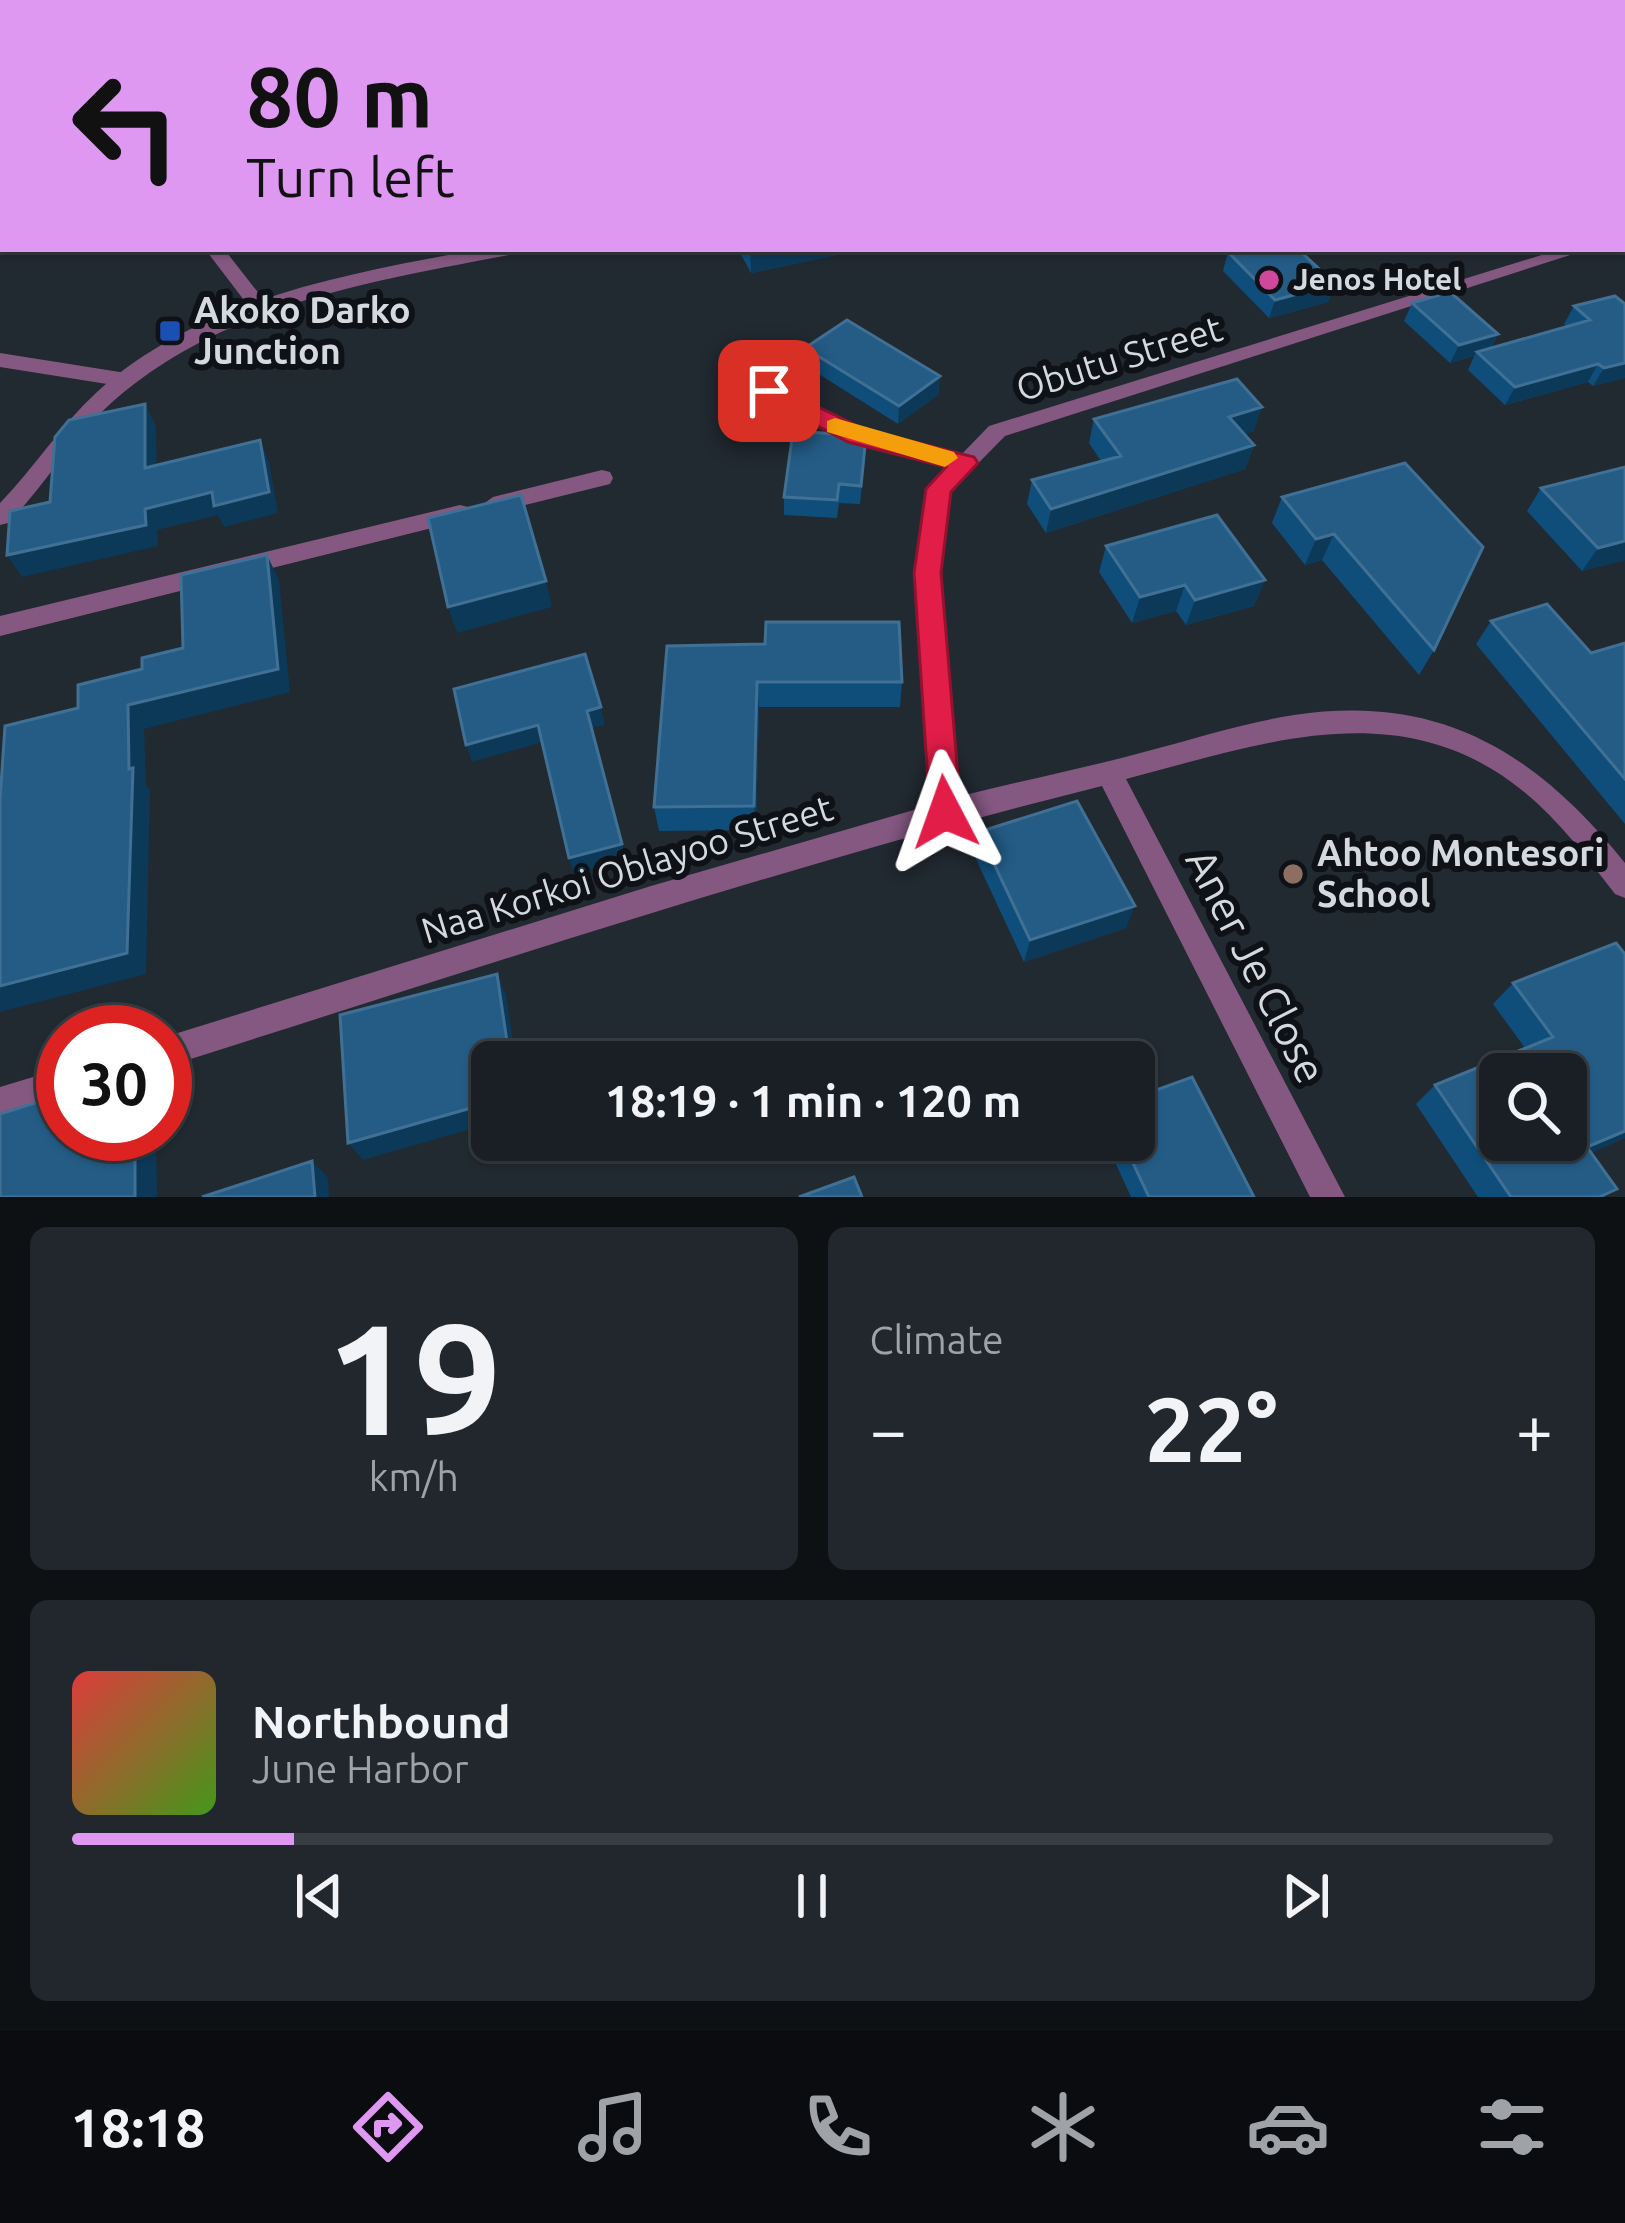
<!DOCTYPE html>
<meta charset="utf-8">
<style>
:root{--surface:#191f25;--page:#22272d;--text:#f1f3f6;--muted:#9fa2a7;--line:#373d42;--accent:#de98f2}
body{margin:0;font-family:Ubuntu,sans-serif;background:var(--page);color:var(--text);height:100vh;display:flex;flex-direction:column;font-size:45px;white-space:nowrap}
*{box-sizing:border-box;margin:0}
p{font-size:39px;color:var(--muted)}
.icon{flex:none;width:66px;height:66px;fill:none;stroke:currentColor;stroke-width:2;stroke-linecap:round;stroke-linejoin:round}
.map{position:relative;height:1197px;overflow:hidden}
.drawer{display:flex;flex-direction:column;gap:30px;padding:30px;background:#0e1114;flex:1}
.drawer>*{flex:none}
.hud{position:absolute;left:0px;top:0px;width:1626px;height:252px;box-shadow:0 3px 9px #0004,0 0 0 3px var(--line);background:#de98f2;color:#111;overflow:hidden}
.tools{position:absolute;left:1479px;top:1053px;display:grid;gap:24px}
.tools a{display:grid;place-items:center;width:108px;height:108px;border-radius:18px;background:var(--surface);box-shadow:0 3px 9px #0004,0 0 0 3px var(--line);font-size:60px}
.speed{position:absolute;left:36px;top:1005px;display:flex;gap:24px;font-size:60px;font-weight:700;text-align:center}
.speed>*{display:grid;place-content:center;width:156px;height:156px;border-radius:50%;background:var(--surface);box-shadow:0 3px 9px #0004,0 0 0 3px var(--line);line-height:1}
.speed .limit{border:18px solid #d22;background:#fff;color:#111}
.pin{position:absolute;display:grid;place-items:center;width:102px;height:102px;color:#fff;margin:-51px;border-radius:24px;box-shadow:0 6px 18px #0006}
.me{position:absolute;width:132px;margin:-66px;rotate:356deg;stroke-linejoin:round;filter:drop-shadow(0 0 9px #0008)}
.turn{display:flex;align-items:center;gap:42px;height:252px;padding:0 48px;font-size:54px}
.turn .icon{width:156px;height:156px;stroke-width:2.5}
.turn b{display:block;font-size:84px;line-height:102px}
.big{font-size:90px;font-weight:700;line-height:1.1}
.drawer .tile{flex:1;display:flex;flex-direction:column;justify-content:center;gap:18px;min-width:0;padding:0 42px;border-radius:18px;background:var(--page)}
.drawer .dial{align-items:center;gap:0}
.dial b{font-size:156px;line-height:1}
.song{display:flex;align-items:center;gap:36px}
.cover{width:144px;height:144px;border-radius:18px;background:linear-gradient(135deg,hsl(0 70% 55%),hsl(100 70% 35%))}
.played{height:12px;border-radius:6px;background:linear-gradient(90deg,var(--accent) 15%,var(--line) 15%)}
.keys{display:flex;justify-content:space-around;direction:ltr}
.heat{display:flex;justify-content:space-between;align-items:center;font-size:66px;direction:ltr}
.drawer .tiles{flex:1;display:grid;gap:30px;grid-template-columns:1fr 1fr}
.tile:last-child{grid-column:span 2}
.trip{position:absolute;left:471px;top:1041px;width:684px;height:120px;border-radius:18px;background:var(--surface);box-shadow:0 3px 9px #0004,0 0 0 3px var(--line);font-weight:700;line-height:120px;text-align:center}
.dock{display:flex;height:192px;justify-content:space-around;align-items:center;background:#0a0c0f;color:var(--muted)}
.dock .icon{width:84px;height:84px}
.dock .selected{color:var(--accent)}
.dock b{font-size:54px;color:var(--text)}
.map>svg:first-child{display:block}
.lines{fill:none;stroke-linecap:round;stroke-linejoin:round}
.service{fill:#855882;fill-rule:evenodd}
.minor{fill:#855882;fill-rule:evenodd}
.tertiary{fill:#855882;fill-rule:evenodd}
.wall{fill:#0f4e7b}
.shaded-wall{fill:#0d3959}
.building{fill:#245c86;stroke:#407094;stroke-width:3;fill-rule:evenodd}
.route{fill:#e11d48;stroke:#92132f;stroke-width:3}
.slow{fill:#f59e0b}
.hotel-dot{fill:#d1479c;stroke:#0e1115;stroke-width:4.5}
.transit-dot{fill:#1a4fb4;stroke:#0e1115;stroke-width:4.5}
.education-dot{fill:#8d6e63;stroke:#0e1115;stroke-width:4.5}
.labels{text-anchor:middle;stroke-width:12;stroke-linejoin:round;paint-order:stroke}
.far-poi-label{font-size:30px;font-weight:bold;fill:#d4d9df;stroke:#0e1115;text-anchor:start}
.poi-label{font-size:36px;font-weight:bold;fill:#d4d9df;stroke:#0e1115;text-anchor:start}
.street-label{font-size:36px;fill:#d4d9df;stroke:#0e1115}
.near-street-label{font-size:42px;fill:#d4d9df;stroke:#0e1115}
</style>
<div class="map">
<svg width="1625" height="1197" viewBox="0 0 1625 1197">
<rect width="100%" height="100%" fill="#212931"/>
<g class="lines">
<path class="service" d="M733 366 846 425 970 459 973 463 965 468 836 433 728 374 726 371 728 368Z"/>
<path class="minor" d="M715 0H729L731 3H717Z
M1623 132H1625V144H1623Z
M1625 229V241L1623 242V230Z
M205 249H224L267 304V312H253Z
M1561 249H1589L1005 436 950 492 939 573 957 797C1019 781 1082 769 1144 752 1194 739 1243 723 1294 715 1441 693 1536 753 1625 863V898L1615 894C1587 858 1559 820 1523 791 1400 691 1261 744 1126 779L1345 1197H1310L1102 786C785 865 476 969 165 1067V1037L651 886 931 805 915 573 928 489 989 426Z
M0 353 126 373 136 380 126 387 0 367Z
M602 470 610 472 613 478 610 484 493 513 482 505 493 497Z
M460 505 468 507 471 513 468 519 0 636V616Z
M63 1068V1100L0 1119V1087Z"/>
<path class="tertiary" d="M1623 30H1625V40H1623Z
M480 249H518L509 255C372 281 228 304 118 397 81 428 54 471 22 508L8 523 0 525V503C34 468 61 425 97 392 201 298 347 274 480 249Z"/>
</g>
<path class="wall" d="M1339 0H1463L1467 3H1343Z
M738 249H865L751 273Z
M1228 252 1335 284 1328 302 1269 318 1223 271Z
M1412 303 1498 334 1491 348 1567 327 1564 324 1574 306 1625 304V378L1593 386 1588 382 1505 405 1468 370 1474 356 1450 363 1404 321Z
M805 348 939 394 898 424 806 366Z
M1094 419 1254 431 1244 434 1254 445 1245 469 1046 533 1027 504 1032 480 1101 461 1089 443Z
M865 454 860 504 839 503 837 518 784 515V497Z
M1405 463 1434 650 1419 675 1322 560 1305 565 1272 523 1282 497Z
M1541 488 1625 560 1582 571 1527 511Z
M1106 546 1265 580 1254 606 1186 625 1176 611 1132 623 1099 572Z
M1491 621 1591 653 1625 643V824L1476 644Z
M667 646 902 682 900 707H759L756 830 659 831 654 807Z
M979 832 1126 928 1024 962 974 855Z
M1625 954V1138L1590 1153 1617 1189 1604 1197H1478L1416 1104 1435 1085 1525 1048 1493 1004 1513 983Z
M1105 1140H1134L1254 1197H1131Z"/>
<path class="shaded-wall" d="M750 249H865L751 273Z
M1335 284 1328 302 1269 318 1275 300Z
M1498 334 1488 352H1477L1474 356 1450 363 1459 345Z
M1625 363V378L1593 386 1604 368Z
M1598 364 1588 382 1505 405 1515 387Z
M940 376 939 394 898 424 899 406Z
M145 404 156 426 157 489 145 468Z
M1262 407 1254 431 1221 442 1229 417Z
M260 440 269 462 278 513 224 527 218 515 157 530 158 546 22 577 7 555 145 509Z
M1254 445 1245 469 1046 533 1051 509Z
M1334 534 1322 560 1305 565 1316 539Z
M1625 541V560L1582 571 1598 548Z
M267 555 279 580 290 692 144 729 146 785 150 790 146 974 0 1012V986L129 769 128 705 278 669Z
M1265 580 1254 606 1186 625 1195 600Z
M546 581 552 607 457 633 448 607Z
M1185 585 1176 611 1132 623 1140 597Z
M757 682 759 707 756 830 754 806Z
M601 707 605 725 591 728 587 711Z
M538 725 543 742 472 762 466 745Z
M622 844 626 859 574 874 569 858Z
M1135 906 1126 928 1024 962 1030 940Z
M497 974 506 994 516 1062H510Z
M492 1102V1123L363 1160 348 1143Z
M1625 1131V1138L1562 1165 1587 1147Z
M135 1134H156L157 1197H135Z
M312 1161 328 1178 329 1197H315Z"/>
<path class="building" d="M971 0H1244L1248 3H952Z
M1383 0H1463L1467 3H1387Z
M1242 249H1298L1335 284 1275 300 1228 252Z
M1450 292 1498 334 1459 345 1412 303Z
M1615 296 1625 304V363L1604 368 1598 364 1515 387 1477 352 1590 320 1574 306Z
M847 320 940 376 899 406 805 348Z
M1237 379 1262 407 1229 417 1254 445 1051 509 1032 480 1121 456 1094 419Z
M145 404V468L260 440 269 492 214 506 212 492 145 509 146 525 7 555 10 511 50 502 55 437 69 420Z
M793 431 866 436 861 486 839 484 837 500 784 497Z
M1405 463 1483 547 1434 650 1334 534 1316 539 1282 497Z
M1625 467V541L1598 548 1541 488Z
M521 495 546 581 448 607 428 518Z
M1217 515 1265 580 1195 600 1185 585 1140 597 1106 546Z
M267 555 278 669 128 705 129 769 133 768 127 953 0 986V800L5 726 78 708V685L142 669V658L183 648 181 575Z
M1547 604 1591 653 1625 643V779L1491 621Z
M766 622H899L902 682H757L754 806 654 807 667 646 765 644Z
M585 654 601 707 587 711 622 844 569 858 538 725 466 745 454 689Z
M1077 801 1135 906 1030 940 979 832Z
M1616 943 1625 954V1131L1587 1147 1617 1189 1599 1197H1511L1435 1085 1553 1037 1513 983ZM1500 1074H1566V1140H1500Z
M497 974 510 1062H492V1102L348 1143 340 1015Z
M1192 1077 1254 1197H1149L1122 1140H1134V1098Z
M63 1094V1134H135V1197H0V1114Z
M312 1161 315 1197H202Z
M854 1177 862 1197H799Z"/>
<path class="route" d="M769 383 864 429 974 457 978 463 951 492 941 573 961 812 956 822 945 826 934 822 930 812 914 573 926 489 946 467 848 442 761 396 757 391Z"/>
<path class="slow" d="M835 418 954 452 958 458 945 467 827 432V421Z"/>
<circle class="hotel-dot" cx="1269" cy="280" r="12"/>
<rect class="transit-dot" x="158" y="319" width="24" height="24" rx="6"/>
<circle class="education-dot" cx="1293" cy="874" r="12"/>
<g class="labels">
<g class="far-poi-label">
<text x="1293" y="290">Jenos Hotel</text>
</g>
<g class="poi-label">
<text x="194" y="323">Akoko Darko<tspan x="194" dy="41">Junction</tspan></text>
<text x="1317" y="866">Ahtoo Montesori<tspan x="1317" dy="41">School</tspan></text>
</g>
<g class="street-label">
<text transform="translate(1119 358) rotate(-17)" y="13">Obutu Street</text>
<text transform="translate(627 869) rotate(-17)" y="13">Naa Korkoi Oblayoo Street</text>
</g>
<g class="near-street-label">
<text transform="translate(1256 966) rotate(63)" y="15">Aner Je Close</text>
</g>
</g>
</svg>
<div class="tools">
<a><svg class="icon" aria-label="search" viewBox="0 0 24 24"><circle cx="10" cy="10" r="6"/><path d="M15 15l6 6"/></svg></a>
</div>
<div class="speed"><div class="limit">30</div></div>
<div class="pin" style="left:769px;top:391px;background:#d93025"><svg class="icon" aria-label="arrive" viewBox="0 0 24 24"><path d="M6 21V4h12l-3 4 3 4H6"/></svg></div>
<svg class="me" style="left:945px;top:812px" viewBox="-20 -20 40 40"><path d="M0-17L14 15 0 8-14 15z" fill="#e11d48" stroke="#fff" stroke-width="4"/></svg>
<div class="trip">18:19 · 1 min · 120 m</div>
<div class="hud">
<div class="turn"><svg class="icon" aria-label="left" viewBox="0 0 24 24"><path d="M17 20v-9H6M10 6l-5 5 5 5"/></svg><div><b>80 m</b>Turn left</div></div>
</div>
</div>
<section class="drawer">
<div class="tiles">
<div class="tile dial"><b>19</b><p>km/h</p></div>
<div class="tile"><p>Climate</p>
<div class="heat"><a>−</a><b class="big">22°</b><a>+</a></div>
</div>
<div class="tile">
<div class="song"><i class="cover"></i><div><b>Northbound</b><p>June Harbor</p></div></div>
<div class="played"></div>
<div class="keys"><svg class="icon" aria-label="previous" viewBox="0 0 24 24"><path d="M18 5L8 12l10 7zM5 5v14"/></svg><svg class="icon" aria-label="pause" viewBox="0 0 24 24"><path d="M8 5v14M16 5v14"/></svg><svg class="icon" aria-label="next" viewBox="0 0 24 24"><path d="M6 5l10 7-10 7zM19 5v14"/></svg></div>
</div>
</div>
</section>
<nav class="dock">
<b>18:18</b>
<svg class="icon selected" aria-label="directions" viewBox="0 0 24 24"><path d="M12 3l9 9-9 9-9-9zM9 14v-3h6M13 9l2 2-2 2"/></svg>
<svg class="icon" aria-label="music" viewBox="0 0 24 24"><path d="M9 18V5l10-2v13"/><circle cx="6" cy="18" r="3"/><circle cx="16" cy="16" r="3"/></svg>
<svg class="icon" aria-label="phone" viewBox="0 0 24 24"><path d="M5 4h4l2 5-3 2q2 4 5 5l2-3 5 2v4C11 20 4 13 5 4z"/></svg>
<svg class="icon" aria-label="climate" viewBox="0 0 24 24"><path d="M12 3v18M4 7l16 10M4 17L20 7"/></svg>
<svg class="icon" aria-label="car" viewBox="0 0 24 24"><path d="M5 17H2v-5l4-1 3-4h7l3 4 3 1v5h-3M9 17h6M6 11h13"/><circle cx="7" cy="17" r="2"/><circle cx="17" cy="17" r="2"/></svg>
<svg class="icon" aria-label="filters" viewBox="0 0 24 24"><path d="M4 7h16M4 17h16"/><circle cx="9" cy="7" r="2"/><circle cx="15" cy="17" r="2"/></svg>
</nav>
